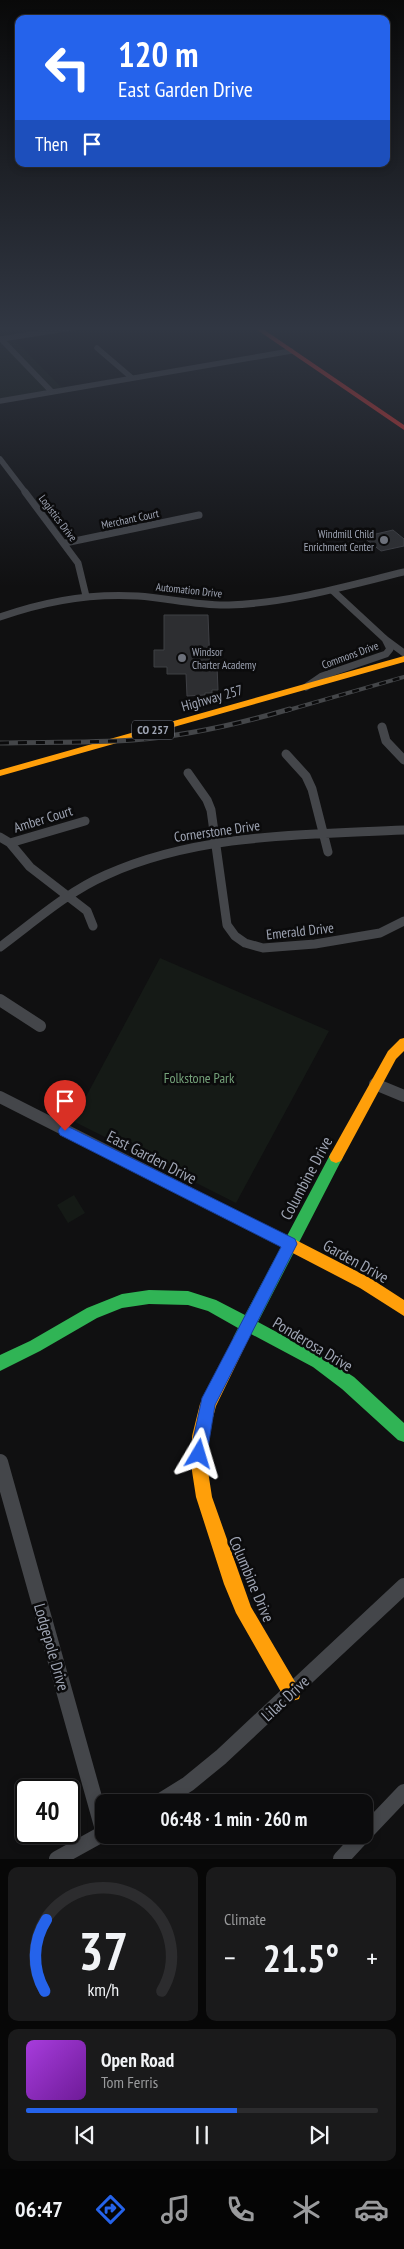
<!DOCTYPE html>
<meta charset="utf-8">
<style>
:root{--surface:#0c0c0d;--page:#1a1a1b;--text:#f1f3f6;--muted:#9a9b9d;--line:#2c2c2e;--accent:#2563eb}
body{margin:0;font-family:"PT Sans Narrow",sans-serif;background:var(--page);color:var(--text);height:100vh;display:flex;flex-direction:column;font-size:19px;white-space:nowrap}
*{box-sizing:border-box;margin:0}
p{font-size:16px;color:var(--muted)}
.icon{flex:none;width:28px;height:28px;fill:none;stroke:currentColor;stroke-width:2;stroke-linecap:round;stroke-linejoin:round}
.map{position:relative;height:1859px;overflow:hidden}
.details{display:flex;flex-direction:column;gap:8px;padding:8px;background:#070707;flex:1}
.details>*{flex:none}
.guide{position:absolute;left:15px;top:15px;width:375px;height:152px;border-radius:10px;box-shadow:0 2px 8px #0003,0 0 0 1px var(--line);background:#2563eb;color:#fff;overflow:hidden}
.speed{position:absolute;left:15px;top:1779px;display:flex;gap:10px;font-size:25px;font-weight:700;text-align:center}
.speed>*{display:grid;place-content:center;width:65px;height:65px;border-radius:50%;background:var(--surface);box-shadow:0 2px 8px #0003,0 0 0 1px var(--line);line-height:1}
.speed .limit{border:2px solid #111;border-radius:8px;background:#fff;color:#111}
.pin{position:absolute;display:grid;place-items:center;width:42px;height:42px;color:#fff;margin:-51px -21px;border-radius:50% 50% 50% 0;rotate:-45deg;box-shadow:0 0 5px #0007}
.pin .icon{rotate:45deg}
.me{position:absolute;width:55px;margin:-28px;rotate:7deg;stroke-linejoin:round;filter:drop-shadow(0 0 4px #0008)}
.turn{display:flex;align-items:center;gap:18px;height:105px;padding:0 20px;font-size:22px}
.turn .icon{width:65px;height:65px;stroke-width:2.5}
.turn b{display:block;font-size:35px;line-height:42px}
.then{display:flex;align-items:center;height:48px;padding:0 20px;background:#0003;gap:10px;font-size:19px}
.big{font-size:38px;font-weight:700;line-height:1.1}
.details .card{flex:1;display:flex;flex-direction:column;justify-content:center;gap:8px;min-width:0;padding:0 18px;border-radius:10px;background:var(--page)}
.details .dial{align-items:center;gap:0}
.dial svg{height:130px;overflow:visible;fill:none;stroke:var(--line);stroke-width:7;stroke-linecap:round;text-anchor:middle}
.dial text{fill:var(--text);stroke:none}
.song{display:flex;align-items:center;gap:15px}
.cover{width:60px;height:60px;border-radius:8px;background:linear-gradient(135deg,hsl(280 70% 55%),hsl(280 70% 35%))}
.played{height:5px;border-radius:2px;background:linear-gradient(90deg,var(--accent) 60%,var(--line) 60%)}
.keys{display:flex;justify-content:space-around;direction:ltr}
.heat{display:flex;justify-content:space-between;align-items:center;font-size:28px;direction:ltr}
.details .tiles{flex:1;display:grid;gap:8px;grid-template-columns:1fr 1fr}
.card:last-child{grid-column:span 2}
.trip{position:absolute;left:95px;top:1794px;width:278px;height:50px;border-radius:10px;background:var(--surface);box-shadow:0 2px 8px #0003,0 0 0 1px var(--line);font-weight:700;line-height:50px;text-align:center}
.menu{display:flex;height:80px;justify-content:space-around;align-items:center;background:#050505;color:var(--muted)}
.menu .icon{width:35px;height:35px}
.menu .selected{color:var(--accent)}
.menu b{font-size:22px;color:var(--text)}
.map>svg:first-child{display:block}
.green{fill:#151a16}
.building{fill:#2d2e31;stroke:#3f4045}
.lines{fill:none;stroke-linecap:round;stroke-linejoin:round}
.street-far4{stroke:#44464a;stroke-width:5.5}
.street-far3{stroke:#44464a;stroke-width:7}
.street-far2{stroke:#44464a;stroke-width:9}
.street-far1{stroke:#44464a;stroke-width:12}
.street{stroke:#44464a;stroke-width:16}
.fast{fill:#30b455;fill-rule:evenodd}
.slow{fill:#ff9f0a;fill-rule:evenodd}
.jam{fill:#e5322d;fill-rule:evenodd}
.rail-far1-casing{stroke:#444649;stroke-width:4}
.rail-casing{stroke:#444649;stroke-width:5}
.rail-far1{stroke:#0b0b0c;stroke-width:2.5;stroke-dasharray:7;stroke-linecap:butt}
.rail{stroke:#0b0b0c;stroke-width:3;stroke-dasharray:9;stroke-linecap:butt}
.route{fill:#2563eb;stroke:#184099}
.poi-dot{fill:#6d717b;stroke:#0b0b0c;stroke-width:2}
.labels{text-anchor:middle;stroke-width:5;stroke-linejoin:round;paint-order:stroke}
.far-street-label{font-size:11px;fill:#9fa5b4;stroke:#0b0b0c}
.far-poi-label{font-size:11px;fill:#9fa5b4;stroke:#0b0b0c;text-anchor:end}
.shield{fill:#0b0b0c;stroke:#737782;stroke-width:1}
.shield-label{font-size:12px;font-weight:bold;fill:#9fa5b4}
.street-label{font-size:14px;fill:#9fa5b4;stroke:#0b0b0c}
.park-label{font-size:14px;fill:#74a179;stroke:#0b0b0c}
.near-street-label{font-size:16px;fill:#9fa5b4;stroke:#0b0b0c}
</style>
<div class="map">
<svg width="404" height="1859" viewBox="0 0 404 1859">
<rect width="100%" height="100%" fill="#101011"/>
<path class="green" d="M0 327H99L15 340 62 388 0 399Z
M160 958 329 1031 236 1203 73 1121Z
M74 1195 85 1213 68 1223 57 1205Z"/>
<path class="building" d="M393 530 404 539V546L381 551 363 537Z
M164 615H208L210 666 217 665 218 690H212V693H205V695L187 696 186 674H167V667H154V650H164Z"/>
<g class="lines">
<path class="street-far4" d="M97 348 132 378
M52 392 1 339 77 327
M0 401 291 351
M0 459 26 493"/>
<path class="street-far3" d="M25 492 78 563 86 596
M65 543 199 515
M332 590 385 639 404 653
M0 617C45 601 90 593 138 596 168 598 198 606 229 605 289 603 346 586 404 572
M306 687 322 676 386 654 390 649 385 639"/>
<path class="street-far2" d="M382 727 386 741 404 760
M286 754 306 776 312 789 328 852
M188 773 207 800 211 810 227 925 235 936 245 943 263 948 315 944 380 933 404 921
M0 837 10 843 30 867 87 911 93 926
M10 843 85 821
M0 947C34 922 67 892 106 875 199 833 304 835 404 830"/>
<path class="street-far1" d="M0 1000 40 1026
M375 1084 404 1096
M0 1097 290 1244"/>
<path class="street" d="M0 1462 104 1833
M159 1802 188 1784 221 1757 404 1586
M364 1834 404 1792
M57 1859 104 1833
M341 1859 363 1835"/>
<path class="fast" d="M336 1151 341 1153 343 1157 258 1322 323 1357 354 1377 404 1423V1442L398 1440 342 1389 313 1367 251 1334 246 1343 241 1346 236 1343 233 1338 238 1328 208 1311 188 1305 149 1304 122 1308 97 1318 40 1351 0 1371V1355L30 1341 87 1308 122 1294 149 1290 188 1291 216 1300 245 1315 331 1153Z"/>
<path class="slow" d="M404 656V662L0 776V770Z
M404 1038V1051L396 1059 341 1161 336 1163 331 1161 329 1157 331 1153 388 1051 400 1039Z
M290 1237 370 1278 404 1300V1316L360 1288 285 1249 283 1244 285 1239Z
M241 1330 246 1333 249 1338 216 1406 208 1436V1471L212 1497 251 1607 301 1692 299 1699 292 1701 285 1699 236 1613 224 1584 196 1497 192 1471V1436L200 1404 236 1333Z"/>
<path class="jam" d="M253 327H260L404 425V430Z"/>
<g class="rail-far1-casing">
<path id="rail-far1" d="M285 711 404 677"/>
</g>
<g class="rail-casing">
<path id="rail" d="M0 743C44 742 89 743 133 740 186 736 239 724 290 709"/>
</g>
<use href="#rail-far1" class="rail-far1"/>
<use href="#rail" class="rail"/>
</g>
<linearGradient id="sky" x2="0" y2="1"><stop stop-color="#090909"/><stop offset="0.56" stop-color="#313743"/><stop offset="1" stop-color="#313743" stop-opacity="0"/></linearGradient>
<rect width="404" height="587" fill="url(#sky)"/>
<path class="route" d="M65 1125 295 1239 297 1244 215 1405 207 1454 205 1460 199 1463 193 1460 190 1454 202 1398 281 1247 60 1135 58 1131 60 1127Z"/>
<g class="poi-dot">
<circle cx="384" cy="540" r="5"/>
<circle cx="182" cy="658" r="5"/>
</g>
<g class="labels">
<g class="far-street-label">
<text transform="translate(58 518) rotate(53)" y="4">Logistics Drive</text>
<text transform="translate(130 519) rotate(-12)" y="4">Merchant Court</text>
<text transform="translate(189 590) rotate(6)" y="4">Automation Drive</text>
<text transform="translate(350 655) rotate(-20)" y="4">Commons Drive</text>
</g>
<g class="far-poi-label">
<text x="374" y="538">Windmill Child<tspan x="374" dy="13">Enrichment Center</tspan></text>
<text x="192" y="656" text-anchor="start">Windsor<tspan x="192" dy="13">Charter Academy</tspan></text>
</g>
<rect class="shield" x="132" y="720.5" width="42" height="19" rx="4"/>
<g class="shield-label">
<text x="153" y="734">CO 257</text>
</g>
<g class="street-label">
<text transform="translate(212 698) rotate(-16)" y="5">Highway 257</text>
<text transform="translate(43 819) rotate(-17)" y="5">Amber Court</text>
<text transform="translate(217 831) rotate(-8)" y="5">Cornerstone Drive</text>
<text transform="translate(300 931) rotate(-6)" y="5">Emerald Drive</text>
</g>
<g class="park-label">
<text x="199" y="1083">Folkstone Park</text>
</g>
<g class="near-street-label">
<text transform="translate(152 1157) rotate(27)" y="6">East Garden Drive</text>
<text transform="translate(306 1178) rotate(-62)" y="6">Columbine Drive</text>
<text transform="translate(356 1261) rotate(29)" y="6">Garden Drive</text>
<text transform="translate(313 1344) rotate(31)" y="6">Ponderosa Drive</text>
<text transform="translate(252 1579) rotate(67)" y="6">Columbine Drive</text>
<text transform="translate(52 1647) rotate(74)" y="6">Lodgepole Drive</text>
<text transform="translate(285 1698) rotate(-43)" y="6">Lilac Drive</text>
</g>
</g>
</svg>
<div class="speed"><div class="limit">40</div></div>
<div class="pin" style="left:65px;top:1131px;background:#d93025"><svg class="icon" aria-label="arrive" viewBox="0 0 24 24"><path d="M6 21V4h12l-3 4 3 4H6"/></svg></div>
<svg class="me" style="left:199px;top:1454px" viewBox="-20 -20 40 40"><path d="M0-17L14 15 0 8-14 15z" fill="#2563eb" stroke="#fff" stroke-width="4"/></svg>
<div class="trip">06:48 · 1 min · 260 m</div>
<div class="guide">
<div class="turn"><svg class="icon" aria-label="left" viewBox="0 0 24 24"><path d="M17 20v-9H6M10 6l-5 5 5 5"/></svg><div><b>120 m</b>East Garden Drive</div></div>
<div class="then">Then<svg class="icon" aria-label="arrive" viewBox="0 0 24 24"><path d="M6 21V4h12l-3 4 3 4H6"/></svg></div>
</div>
</div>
<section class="details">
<div class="tiles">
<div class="card dial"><svg viewBox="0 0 100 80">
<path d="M14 69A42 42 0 1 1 86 69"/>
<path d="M14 69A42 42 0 0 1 15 25" stroke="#2563eb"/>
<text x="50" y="56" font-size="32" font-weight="700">37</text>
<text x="50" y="72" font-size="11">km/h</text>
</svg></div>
<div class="card"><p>Climate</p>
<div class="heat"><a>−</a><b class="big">21.5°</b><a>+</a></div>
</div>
<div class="card">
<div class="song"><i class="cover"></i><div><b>Open Road</b><p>Tom Ferris</p></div></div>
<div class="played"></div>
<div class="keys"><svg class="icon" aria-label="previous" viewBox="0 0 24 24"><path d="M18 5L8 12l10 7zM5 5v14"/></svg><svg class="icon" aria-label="pause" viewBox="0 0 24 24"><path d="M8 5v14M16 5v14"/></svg><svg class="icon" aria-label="next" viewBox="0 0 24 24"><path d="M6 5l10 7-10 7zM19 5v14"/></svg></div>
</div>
</div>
</section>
<nav class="menu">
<b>06:47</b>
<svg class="icon selected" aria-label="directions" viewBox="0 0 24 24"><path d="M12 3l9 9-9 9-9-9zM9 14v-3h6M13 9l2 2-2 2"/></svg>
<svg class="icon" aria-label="music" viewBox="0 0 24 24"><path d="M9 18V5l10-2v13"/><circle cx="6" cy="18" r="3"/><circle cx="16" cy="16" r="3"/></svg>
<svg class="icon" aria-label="phone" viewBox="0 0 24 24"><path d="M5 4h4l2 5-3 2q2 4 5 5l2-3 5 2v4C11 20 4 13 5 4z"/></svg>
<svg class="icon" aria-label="climate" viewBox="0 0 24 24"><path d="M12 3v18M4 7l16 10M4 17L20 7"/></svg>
<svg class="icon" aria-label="car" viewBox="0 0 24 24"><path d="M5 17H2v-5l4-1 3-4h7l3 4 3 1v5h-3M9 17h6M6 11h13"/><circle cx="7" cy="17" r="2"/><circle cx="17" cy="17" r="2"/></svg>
</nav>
